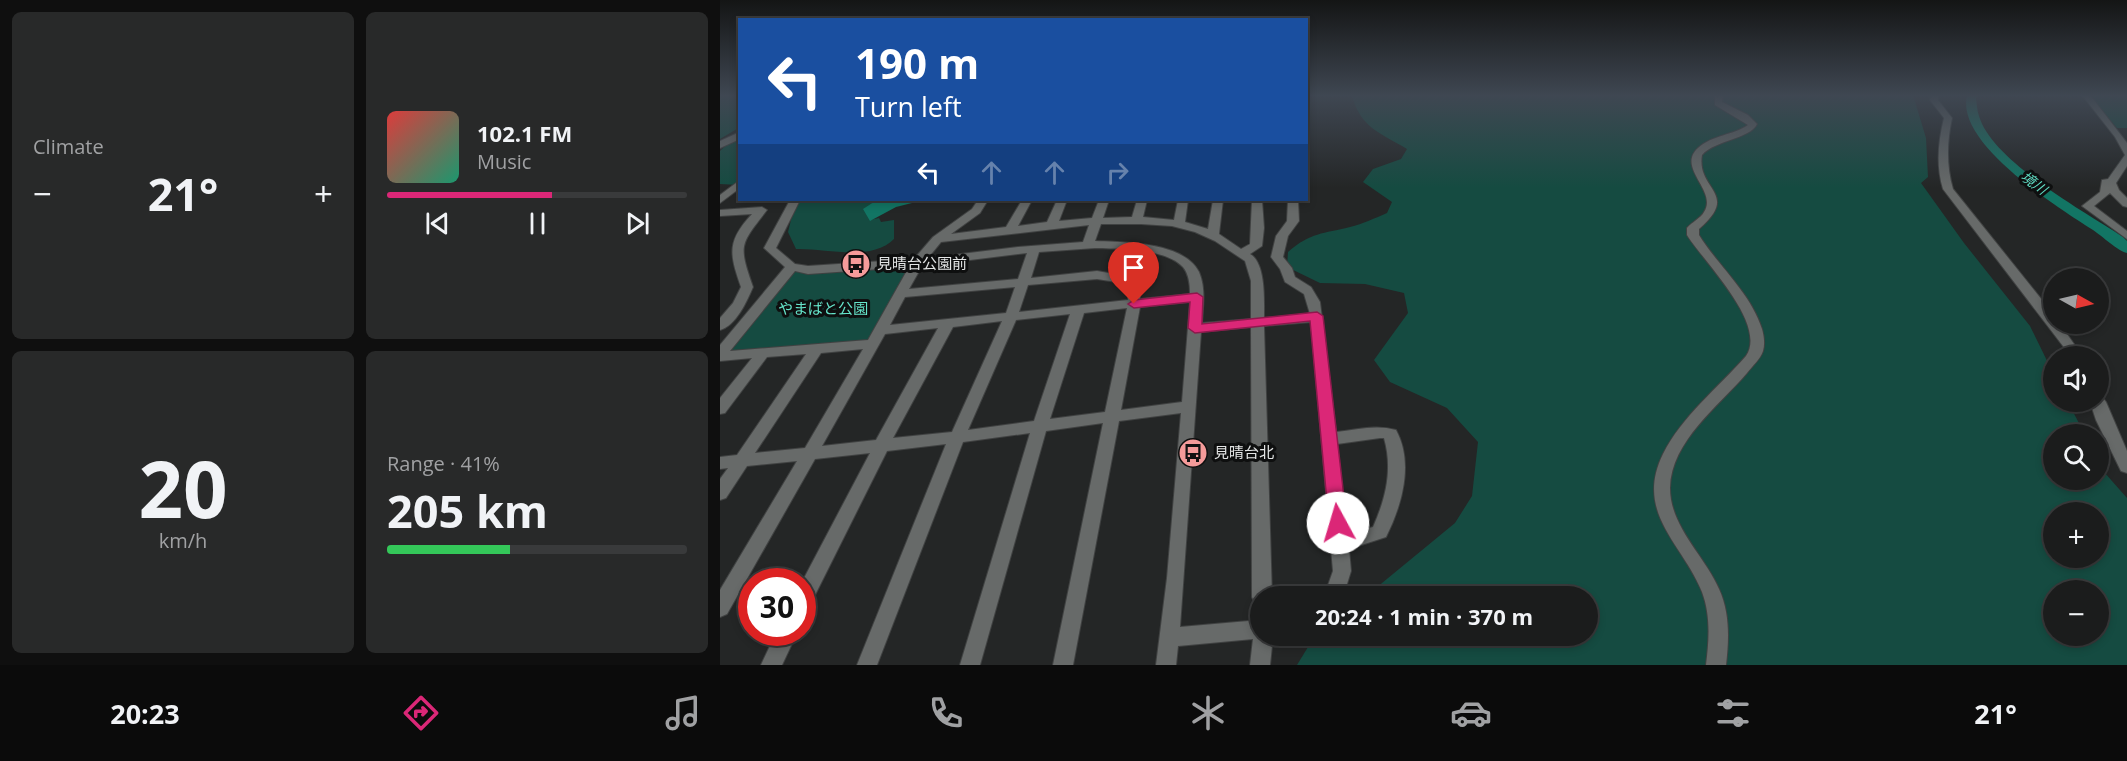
<!DOCTYPE html>
<meta charset="utf-8">
<style>
:root{--surface:#1b1c1c;--page:#282929;--text:#f1f3f6;--muted:#a0a1a3;--line:#393a3b;--accent:#db2777}
body{margin:0;font-family:"Open Sans","Noto Sans JP",sans-serif;background:var(--page);color:var(--text);height:100vh;display:flex;flex-direction:column;font-size:22px;white-space:nowrap}
*{box-sizing:border-box;margin:0}
p{font-size:20px;color:var(--muted)}
.icon{flex:none;width:33px;height:33px;fill:none;stroke:currentColor;stroke-width:2;stroke-linecap:round;stroke-linejoin:round}
.map{position:relative;flex:1;overflow:hidden}
.panel{display:flex;flex-direction:column;gap:12px;padding:12px;background:#0f0f0f;width:720px}
.panel>*{flex:none}
.hud{position:absolute;left:18px;top:18px;width:570px;height:183px;border-radius:0px;box-shadow:0 3px 9px #0003,0 0 0 2px var(--line);background:#1a4fa0;color:#fff;overflow:hidden}
.needle{width:39px;rotate:98deg}
.buttons{position:absolute;left:1323px;top:268px;display:grid;gap:12px}
.buttons a{display:grid;place-items:center;width:66px;height:66px;border-radius:50%;background:var(--surface);box-shadow:0 3px 9px #0003,0 0 0 2px var(--line);font-size:30px}
.speed{position:absolute;left:18px;top:568px;display:flex;gap:12px;font-size:30px;font-weight:700;text-align:center}
.speed>*{display:grid;place-content:center;width:78px;height:78px;border-radius:50%;background:var(--surface);box-shadow:0 3px 9px #0003,0 0 0 2px var(--line);line-height:1}
.speed .limit{border:9px solid #d22;background:#fff;color:#111}
.pin{position:absolute;display:grid;place-items:center;width:51px;height:51px;color:#fff;margin:-62px -26px;border-radius:50% 50% 50% 0;rotate:-45deg;box-shadow:0 0 6px #0007}
.pin .icon{rotate:45deg}
.me{position:absolute;width:66px;margin:-33px;rotate:354deg;stroke-linejoin:round;filter:drop-shadow(0 0 4px #0008)}
.turn{display:flex;align-items:center;gap:21px;height:126px;padding:0 18px;font-size:27px}
.turn .icon{width:78px;height:78px;stroke-width:2.5}
.turn b{display:block;font-size:42px;line-height:51px}
.lanes{display:flex;align-items:center;height:57px;padding:0 18px;background:#0003;justify-content:center;gap:30px;direction:ltr}
.lanes .off{opacity:.35}
.big{font-size:45px;font-weight:700;line-height:1.1}
.panel .tile{flex:1;display:flex;flex-direction:column;justify-content:center;gap:9px;min-width:0;padding:0 21px;border-radius:9px;background:var(--page)}
.panel .dial{align-items:center;gap:0}
.dial b{font-size:78px;line-height:1}
.song{display:flex;align-items:center;gap:18px}
.cover{width:72px;height:72px;border-radius:9px;background:linear-gradient(135deg,hsl(0 70% 55%),hsl(160 70% 35%))}
.played{height:6px;border-radius:3px;background:linear-gradient(90deg,var(--accent) 55%,var(--line) 55%)}
.keys{display:flex;justify-content:space-around;direction:ltr}
.heat{display:flex;justify-content:space-between;align-items:center;font-size:33px;direction:ltr}
.charge{height:9px;border-radius:4px;background:linear-gradient(90deg,#34c759 41%,var(--line) 0)}
.panel .tiles{flex:1;display:grid;gap:12px;grid-template-columns:repeat(2,1fr)}
.trip{position:absolute;left:530px;top:586px;width:348px;height:60px;border-radius:30px;background:var(--surface);box-shadow:0 3px 9px #0003,0 0 0 2px var(--line);font-weight:700;line-height:60px;text-align:center}
.dock{display:flex;height:96px;justify-content:space-around;align-items:center;background:#0b0b0b;color:var(--muted)}
.dock .icon{width:42px;height:42px}
.dock .selected{color:var(--accent)}
.dock b{font-size:27px;color:var(--text)}
main{display:flex;flex:1;min-height:0}
.map>svg:first-child{display:block}
.green{fill:#154b41;fill-rule:evenodd}
.water{fill:#127564}
.lines{fill:none;stroke-linecap:round;stroke-linejoin:round}
.river{fill:#127564;fill-rule:evenodd}
.minor-casing{stroke:#404242;stroke-width:2}
.minor{fill:#676a69;fill-rule:evenodd}
.route{fill:#db2777;stroke:#8e194d;stroke-width:1.5}
.labels{text-anchor:middle;stroke-width:6;stroke-linejoin:round;paint-order:stroke}
.far-water-label{font-size:14px;font-style:italic;fill:#60dec5;stroke:#0e0f0f}
.poi-label{font-size:15px;fill:#e3e5e5;stroke:#0e0f0f;text-anchor:start}
.park-label{font-size:15px;fill:#65e4ca;stroke:#0e0f0f}
</style>
<main>
<section class="panel">
<div class="tiles">
<div class="tile"><p>Climate</p>
<div class="heat"><a>−</a><b class="big">21°</b><a>+</a></div>
</div>
<div class="tile">
<div class="song"><i class="cover"></i><div><b>102.1 FM</b><p>Music</p></div></div>
<div class="played"></div>
<div class="keys"><svg class="icon" aria-label="previous" viewBox="0 0 24 24"><path d="M18 5L8 12l10 7zM5 5v14"/></svg><svg class="icon" aria-label="pause" viewBox="0 0 24 24"><path d="M8 5v14M16 5v14"/></svg><svg class="icon" aria-label="next" viewBox="0 0 24 24"><path d="M6 5l10 7-10 7zM19 5v14"/></svg></div>
</div>
<div class="tile dial"><b>20</b><p>km/h</p></div>
<div class="tile"><p>Range · 41%</p><b class="big">205 km</b><div class="charge"></div></div>
</div>
</section>
<div class="map">
<svg width="1407" height="665" viewBox="0 0 1407 665">
<rect width="100%" height="100%" fill="#242626"/>
<path class="green" d="M0 95H19L20 127 0 139Z
M632 95H1193L1206 138 1208 177 1201 183 1244 243 1310 326 1333 373 1334 402H1348L1365 435H1334V480H1378L1379 461 1384 472 1407 498V665H577L588 647 601 636H867V597H645L735 523 752 496 758 442 727 408 670 382 654 360 688 313 684 293 645 284 600 283 567 267 568 252C591 232 603 234 630 227 643 224 655 218 667 213L672 202 643 182 653 169 681 159 687 149C661 133 640 128 632 95ZM1334 513H1378V558H1334ZM1334 591H1378V636H1334Z
M1369 95H1407V128H1397Z
M19 139V185L0 184V151L10 142Z
M76 200H159L150 220 159 218 161 222 174 220V239C152 262 105 248 76 249L68 232Z
M197 263 153 344 0 354 71 267Z"/>
<path class="water" d="M157 200H204L176 207 150 221 143 209Z"/>
<g class="lines">
<path class="river" d="M1247 95H1259L1256 98C1257 104 1257 111 1259 116 1272 161 1365 212 1403 237L1407 241V253C1398 251 1382 236 1373 230 1338 207 1235 144 1247 95Z"/>
<g class="minor-casing">
<path id="minor" d="M995 95H1003L1002 102 1028 115 1037 124C1030 139 995 140 982 155 976 190 1021 193 979 229V235C999 267 1030 292 1042 329 1044 336 1045 344 1043 351 1040 360 1032 366 1027 373 999 406 951 441 950 488 950 527 985 556 999 589 1010 613 1009 639 1006 665H986C989 641 991 616 982 592 963 544 914 513 943 454 962 416 998 388 1026 356 1048 324 983 261 967 235V228C972 222 981 218 984 212 998 191 956 168 978 148 992 135 1014 135 1028 125L995 105Z
M1211 95H1219L1218 100 1232 118C1227 141 1226 165 1233 189L1334 315V324H1340L1363 357H1349L1343 346 1223 189C1216 166 1218 142 1224 118L1210 100Z
M1362 95H1370L1407 143V166L1396 183 1399 190 1407 198V207L1403 206 1390 193 1374 206 1407 231V239L1362 206 1380 192 1382 180 1388 179 1405 155 1395 137Z
M20 132V139L0 148V141Z
M16 183 20 184V188L0 203V195Z
M70 200H80L56 248 75 264 88 266 194 259 213 237 252 209 258 200H268L260 213 231 234 286 227 302 200H312L298 226 327 222 337 200H347L339 221 372 218 379 200H389L383 218 412 217 417 200H427L423 217 454 220 458 200H468L465 222 488 229 493 200H503L499 234 521 249 530 244 532 200H542L544 228 542 246 530 254C546 263 544 301 544 318L590 314 584 294 565 282 560 269 551 257 556 236 567 221 568 200H578L579 221 568 236 563 257 572 268 575 277 591 287 600 302 616 432C636 430 656 424 676 430 694 463 682 505 666 537L629 549 631 571 623 597H599L602 591 607 588 613 571 591 322 544 326 552 597H540V605L535 603 532 597 531 327 481 332 460 627 540 620V636H553L550 665H530L533 639 458 646 456 665H436L447 578 461 413 399 421 353 665H333L383 423 326 431 260 665H240L310 433 243 442 157 665H137L226 444 167 451 89 607 82 610V582L150 453 95 459 7 614 0 617V590L77 461 27 466 6 498 0 500V479L8 468 0 469V457L17 455 86 354 47 357 5 413 0 414V398L32 358 0 361V345L65 267 44 248ZM381 224H421L452 226 475 232 495 241 525 261 531 281V319L482 323C483 307 486 288 479 272 464 242 404 242 375 241ZM369 225 363 242 298 247 208 258 221 242ZM375 248C399 249 445 248 463 267 469 274 470 285 470 294L420 299V292L411 277 377 271 311 278 319 252ZM307 253 298 279 189 289 202 266ZM189 267 148 340 10 351 75 271 88 274ZM377 279 403 283 408 292V300L299 312 308 285ZM295 287 286 313 170 325 185 297ZM470 302 462 402 401 410 420 307ZM407 308 385 412 330 419 364 313ZM350 314 314 421 248 430 296 320ZM282 321 232 432 173 438 233 327ZM218 328 156 440 102 446 165 334ZM143 349 85 448 35 453 101 353ZM660 438H664C673 469 666 498 653 527L627 534 617 444Z
M42 207 47 210C20 245 18 244 33 287 27 301 16 326 0 330V318L13 303 21 287C9 253 7 241 32 214L0 216V210Z
M1378 397 1383 398 1386 402 1407 451V473L1401 471 1376 420 1370 402H1378Z
M56 633H77L62 665H41Z"/>
</g>
<use href="#minor" class="minor"/>
</g>
<linearGradient id="sky" x2="0" y2="1"><stop stop-color="#141515"/><stop offset="0.51" stop-color="#3f4752"/><stop offset="1" stop-color="#3f4752" stop-opacity="0"/></linearGradient>
<rect width="1407" height="188" fill="url(#sky)"/>
<path class="route" d="M477 293 483 297 482 324 597 312 603 316 627 523 624 528 618 530 612 528 609 523 590 321 475 333 468 328 470 302 414 308 408 304 414 300Z"/>
<defs>
<g id="bus-disc" transform="scale(1.5)"><circle r="9.5" fill="#f59b9a" stroke="#0e0f0f"/><path d="M-5-6H5V4H4V6H2V4H-2V6H-4V4H-5ZM-3.5-4V0h7V-4ZM-3.5 1.2v1.5H-2V1.2ZM2 1.2v1.5H3.5V1.2Z" fill="#111"/></g>
</defs>
<g fill-rule="evenodd">
<use href="#bus-disc" x="136" y="264"/>
<use href="#bus-disc" x="473" y="453"/>
</g>
<g class="labels">
<g class="far-water-label">
<text transform="translate(1314 183) rotate(36)" y="5">境川</text>
</g>
<g class="poi-label">
<text x="157" y="269">見晴台公園前</text>
<text x="494" y="458">見晴台北</text>
</g>
<g class="park-label">
<text x="103" y="314">やまばと公園</text>
</g>
</g>
</svg>
<div class="buttons">
<a><svg class="needle" viewBox="-14 -14 28 28"><path d="M0-13l5 13h-10z" fill="#e53935"/><path d="M0 13l5-13h-10z" fill="#a0a1a3"/></svg></a>
<a><svg class="icon" aria-label="sound" viewBox="0 0 24 24"><path d="M4 9h4l5-4v14l-5-4H4zM17 9q2 3 0 6"/></svg></a>
<a><svg class="icon" aria-label="search" viewBox="0 0 24 24"><circle cx="10" cy="10" r="6"/><path d="M15 15l6 6"/></svg></a>
<a>+</a>
<a>−</a>
</div>
<div class="speed"><div class="limit">30</div></div>
<div class="pin" style="left:414px;top:304px;background:#d93025"><svg class="icon" aria-label="arrive" viewBox="0 0 24 24"><path d="M6 21V4h12l-3 4 3 4H6"/></svg></div>
<svg class="me" style="left:618px;top:523px" viewBox="-20 -20 40 40"><circle r="19" fill="#fff"/><path d="M0-13L10 11 0 6-10 11z" fill="#db2777"/></svg>
<div class="trip">20:24 · 1 min · 370 m</div>
<div class="hud">
<div class="turn"><svg class="icon" aria-label="left" viewBox="0 0 24 24"><path d="M17 20v-9H6M10 6l-5 5 5 5"/></svg><div><b>190 m</b>Turn left</div></div>
<div class="lanes"><svg class="icon" aria-label="left" viewBox="0 0 24 24"><path d="M17 20v-9H6M10 6l-5 5 5 5"/></svg><svg class="icon off" aria-label="ahead" viewBox="0 0 24 24"><path d="M12 20V5M6 11l6-6 6 6"/></svg><svg class="icon off" aria-label="ahead" viewBox="0 0 24 24"><path d="M12 20V5M6 11l6-6 6 6"/></svg><svg class="icon off" aria-label="right" viewBox="0 0 24 24"><path d="M7 20v-9h11M14 6l5 5-5 5"/></svg></div>
</div>
</div>
</main>
<nav class="dock">
<b>20:23</b>
<svg class="icon selected" aria-label="directions" viewBox="0 0 24 24"><path d="M12 3l9 9-9 9-9-9zM9 14v-3h6M13 9l2 2-2 2"/></svg>
<svg class="icon" aria-label="music" viewBox="0 0 24 24"><path d="M9 18V5l10-2v13"/><circle cx="6" cy="18" r="3"/><circle cx="16" cy="16" r="3"/></svg>
<svg class="icon" aria-label="phone" viewBox="0 0 24 24"><path d="M5 4h4l2 5-3 2q2 4 5 5l2-3 5 2v4C11 20 4 13 5 4z"/></svg>
<svg class="icon" aria-label="climate" viewBox="0 0 24 24"><path d="M12 3v18M4 7l16 10M4 17L20 7"/></svg>
<svg class="icon" aria-label="car" viewBox="0 0 24 24"><path d="M5 17H2v-5l4-1 3-4h7l3 4 3 1v5h-3M9 17h6M6 11h13"/><circle cx="7" cy="17" r="2"/><circle cx="17" cy="17" r="2"/></svg>
<svg class="icon" aria-label="filters" viewBox="0 0 24 24"><path d="M4 7h16M4 17h16"/><circle cx="9" cy="7" r="2"/><circle cx="15" cy="17" r="2"/></svg>
<b>21°</b>
</nav>
